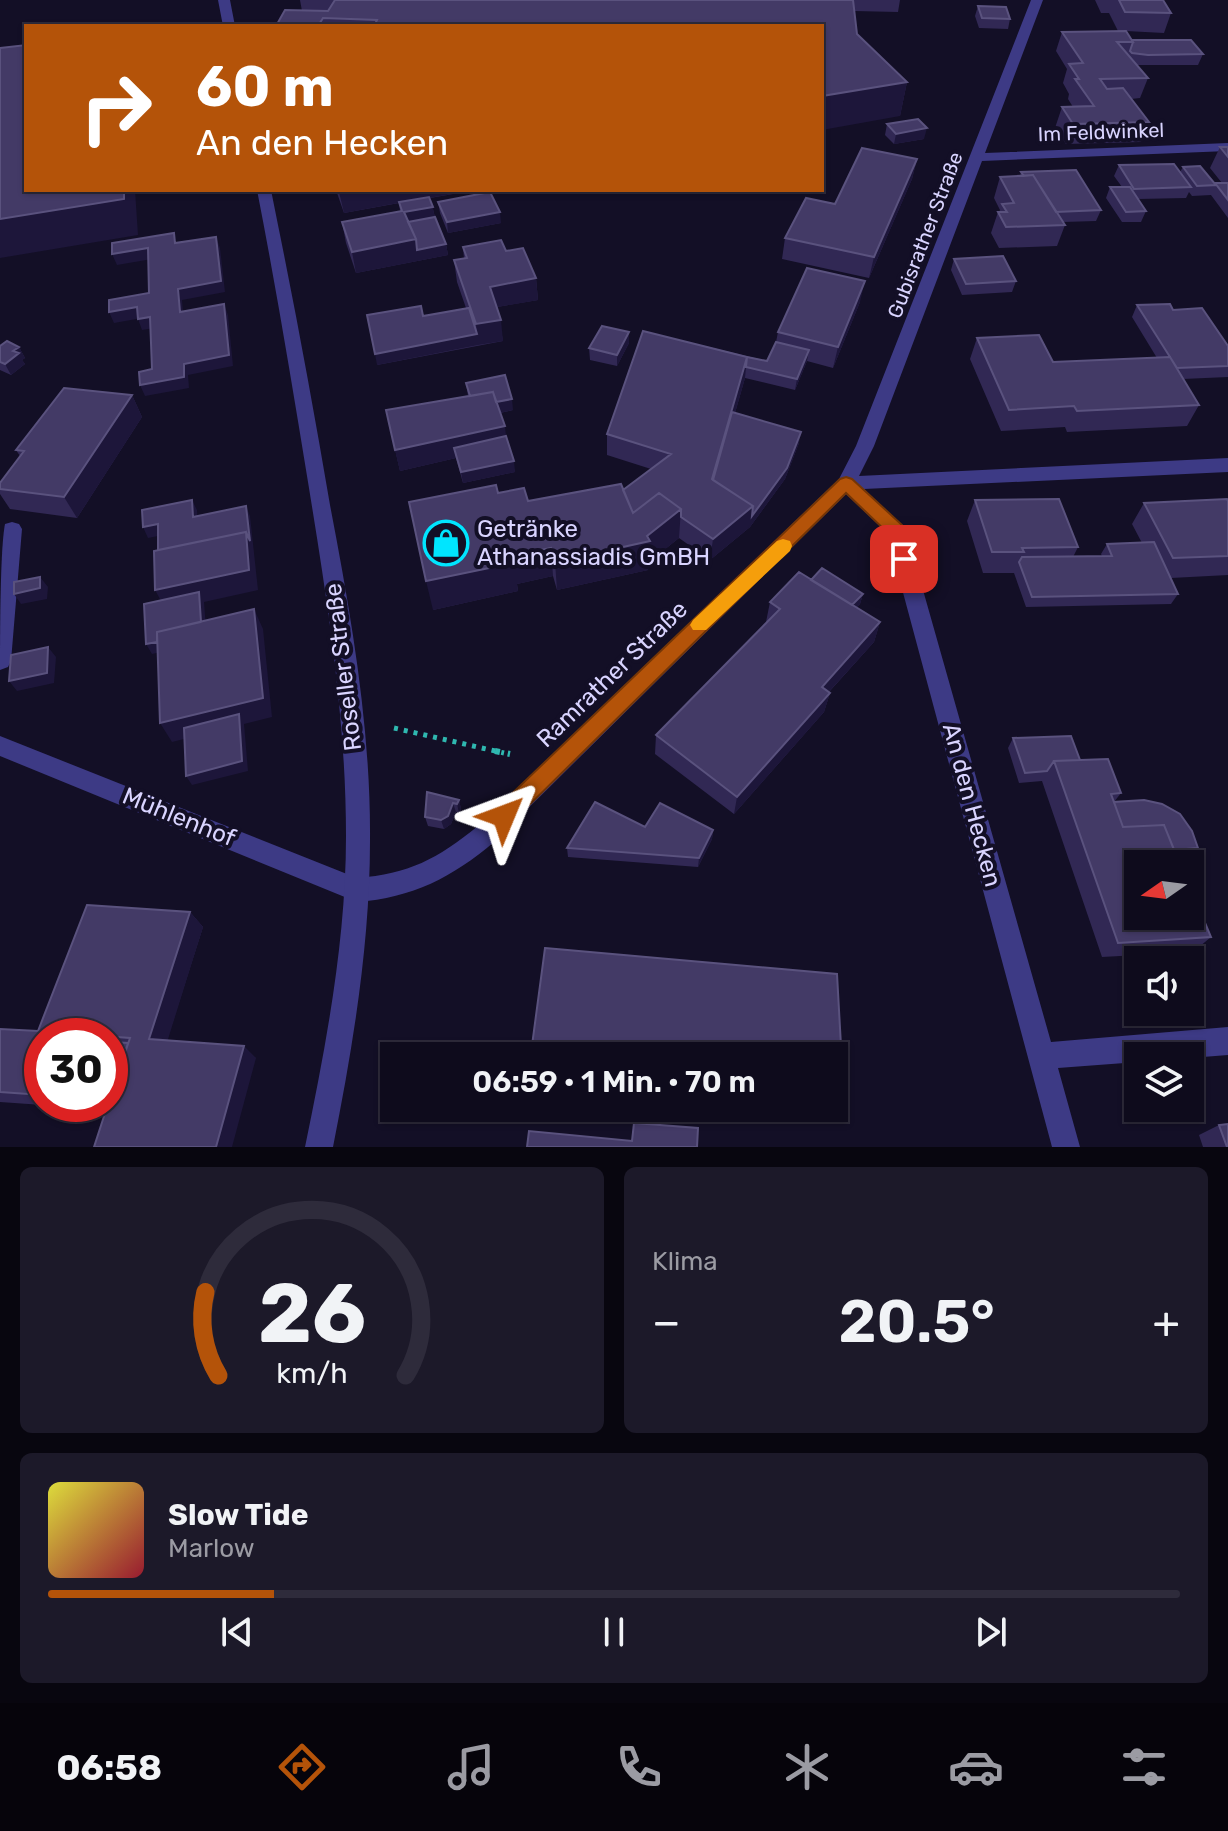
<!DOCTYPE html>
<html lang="de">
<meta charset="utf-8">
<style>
:root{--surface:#0e0b1c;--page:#1c1929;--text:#f1f3f6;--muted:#9b9ba3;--line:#2e2b3b;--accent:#b45309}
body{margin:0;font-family:Rubik,sans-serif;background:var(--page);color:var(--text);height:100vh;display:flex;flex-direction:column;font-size:30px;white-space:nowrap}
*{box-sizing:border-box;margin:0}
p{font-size:26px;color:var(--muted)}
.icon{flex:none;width:44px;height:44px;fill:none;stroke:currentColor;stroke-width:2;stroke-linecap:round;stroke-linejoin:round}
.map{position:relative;height:1147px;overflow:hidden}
.side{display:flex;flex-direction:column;gap:20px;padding:20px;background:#08060f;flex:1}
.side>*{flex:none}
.top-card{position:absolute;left:24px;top:24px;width:800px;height:168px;border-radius:0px;box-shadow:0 2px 6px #0004,0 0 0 2px var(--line);background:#b45309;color:#fff;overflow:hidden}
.needle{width:52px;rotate:256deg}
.tools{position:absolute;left:1124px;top:850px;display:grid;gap:16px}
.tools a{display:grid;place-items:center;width:80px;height:80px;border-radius:0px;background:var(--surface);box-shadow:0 2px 6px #0004,0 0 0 2px var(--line);font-size:40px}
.speed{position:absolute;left:24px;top:1018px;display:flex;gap:16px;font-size:40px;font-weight:700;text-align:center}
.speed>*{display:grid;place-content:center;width:104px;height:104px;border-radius:50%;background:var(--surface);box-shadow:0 2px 6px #0004,0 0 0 2px var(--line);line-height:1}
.speed .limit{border:12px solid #d22;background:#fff;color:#111}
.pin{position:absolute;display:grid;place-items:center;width:68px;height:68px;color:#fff;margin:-34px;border-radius:16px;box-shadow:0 4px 12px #0006}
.me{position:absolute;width:88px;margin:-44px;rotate:46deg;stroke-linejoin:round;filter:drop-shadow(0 0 6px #0008)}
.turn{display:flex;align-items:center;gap:28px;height:168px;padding:0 40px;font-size:36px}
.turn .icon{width:104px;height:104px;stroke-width:2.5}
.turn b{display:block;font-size:56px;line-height:68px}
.big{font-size:60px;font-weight:600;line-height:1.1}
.side .tile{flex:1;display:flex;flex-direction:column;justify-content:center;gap:12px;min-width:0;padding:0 28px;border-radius:12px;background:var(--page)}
.side .dial{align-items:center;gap:0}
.dial svg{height:208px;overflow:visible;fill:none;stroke:var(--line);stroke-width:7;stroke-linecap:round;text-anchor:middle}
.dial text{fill:var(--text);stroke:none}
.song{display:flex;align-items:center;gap:24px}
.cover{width:96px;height:96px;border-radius:12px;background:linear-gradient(135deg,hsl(60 70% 55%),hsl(350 70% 35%))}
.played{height:8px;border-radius:4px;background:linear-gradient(90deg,var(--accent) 20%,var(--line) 20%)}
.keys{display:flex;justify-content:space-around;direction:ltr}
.heat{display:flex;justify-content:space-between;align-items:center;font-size:44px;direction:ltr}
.side .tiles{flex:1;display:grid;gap:20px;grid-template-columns:1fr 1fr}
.tile:last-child{grid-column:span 2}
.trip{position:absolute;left:380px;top:1042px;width:468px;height:80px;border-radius:0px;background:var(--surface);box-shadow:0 2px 6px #0004,0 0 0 2px var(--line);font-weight:600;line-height:80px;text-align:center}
.menu{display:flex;height:128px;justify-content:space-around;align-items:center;background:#06040b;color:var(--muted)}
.menu .icon{width:56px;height:56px}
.menu .on{color:var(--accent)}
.menu b{font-size:36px;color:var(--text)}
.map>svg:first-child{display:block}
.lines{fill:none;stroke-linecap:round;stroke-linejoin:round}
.path-far1{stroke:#2fb8b0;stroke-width:5;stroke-dasharray:4 6;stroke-linecap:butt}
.path{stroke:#2fb8b0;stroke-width:6;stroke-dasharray:5 8;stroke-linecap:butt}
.service{fill:#3d3a85;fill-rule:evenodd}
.minor{fill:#3d3a85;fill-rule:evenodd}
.tertiary{fill:#3d3a85;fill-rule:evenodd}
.wall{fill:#312854}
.shaded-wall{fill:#1d163a}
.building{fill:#433a66;stroke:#5a527e;stroke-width:2}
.route{fill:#b45309;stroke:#753606;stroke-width:2}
.slow{fill:#f59e0b}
.labels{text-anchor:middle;stroke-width:8;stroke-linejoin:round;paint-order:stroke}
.far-street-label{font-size:20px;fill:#d9d4ff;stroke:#130f26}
.poi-label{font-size:24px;fill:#d9d4ff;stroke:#130f26;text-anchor:start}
.street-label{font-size:24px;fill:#d9d4ff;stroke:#130f26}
</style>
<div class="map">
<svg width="1228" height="1147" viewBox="0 0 1228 1147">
<rect width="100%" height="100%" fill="#130f26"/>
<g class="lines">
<path class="path-far1" d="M394 728 504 753"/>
<path class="path" d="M495 751 510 754"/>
<path class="service" d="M12 522 19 524 22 529 11 661 8 667 0 670C0 638 0 549 5 524Z"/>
<path class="minor" d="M1031 0H1043L985 153 1228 143V151L982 161 874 446 859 476 1228 458V472L864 489 906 530 1051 1042 1228 1027V1055L1190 1058 1138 1056V1062L1058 1068 1080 1147H1052L887 533 846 494 494 842C453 877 412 898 357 902L0 756V736L357 878C409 874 437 859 478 826L839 479 856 446Z"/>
<path class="tertiary" d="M218 0H230L235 26H223Z
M257 190H271L278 225C297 318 314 411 330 505 351 615 371 728 370 841 370 944 353 1046 333 1147H305C326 1045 346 941 346 836 346 717 327 599 308 482 292 384 276 287 257 190Z"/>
</g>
<path class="wall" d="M300 0H900L898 12 854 11 857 34 907 82 900 116 822 26H276L302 11Z
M1095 0H1163L1171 13 1164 33 1126 31 1132 40 1203 54 1198 65H1136L1148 78 1140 98 1131 99 1149 122 1141 142 1066 144 1055 128 1062 107H1073L1068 99 1069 94 1063 83 1067 69 1056 51 1062 32 1118 31 1109 13H1101Z
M978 6 1010 19 1008 29 979 28 975 16Z
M887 124 924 139 894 144 885 135Z
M1220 147H1228V218L1211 195 1192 196 1189 192 1186 198 1138 199 1146 211 1141 222H1122L1106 198 1110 187H1122L1114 176 1119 165 1180 172 1183 167 1215 184 1222 183 1210 168Z
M917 159 912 179 869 278 782 259 785 238 835 204Z
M1021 172 1101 210 1096 221 1063 222 1065 225 1057 246 999 248 991 233 998 212H999L1000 210 994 198 1000 177 1020 176Z
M336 190H476L430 198 435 217 446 244 448 255 356 273 346 243 342 222 400 211 399 203 344 213Z
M438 202 501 223 448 233 440 213Z
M463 247 506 251 536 278 538 300 497 307 503 341 377 365 423 316 466 308 457 282 454 260 464 259Z
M954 259 1016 281 1012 292 962 295 951 270Z
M860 302 833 368 807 361 795 390 745 378 735 413 799 443 785 479 750 527 710 560 679 538 649 562 648 570 557 590 553 576 517 584 518 591 433 610 498 493 528 501 623 490 651 469 607 455V434L643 331 767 361 776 342 778 332Z
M1137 305 1173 310 1228 346V377L1183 379 1199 405 1187 426 1067 432 1065 427 1001 431 970 359 977 338 1053 362 1157 358 1132 317Z
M629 332V343L617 366 590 360 589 348Z
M0 346 19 347 25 358 22 360 25 364 11 375 0 370Z
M466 383 513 410 500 413 515 472 463 483 456 458 400 471 386 410 468 396Z
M132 395 142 417 77 518 10 509 0 494V483L20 456 16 450Z
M975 500 1078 547 1073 557 1102 556 1101 554 1107 544 1142 543 1132 524 1144 503 1228 501V575L1171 578 1178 594 1171 604 1026 607 1014 573H983L967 521Z
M811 580 863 594 860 604 856 608 880 622 874 642 829 692 830 693 824 712 734 814 655 754 656 735 767 622H766L770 602Z
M1013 738 1080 760 1121 793 1114 802 1198 848 1189 857 1178 858 1211 937 1193 952 1102 957 1042 781 1019 783 1008 748Z
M459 800 461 809 459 813 456 812 451 824 444 829 428 826 425 817Z
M645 827 713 830 712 839 698 867 568 857 567 848Z
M190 912 203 927 167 1040 256 1058 110 1094V1036H42V1104H75L71 1107 0 1102V1029L38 1031Z
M545 948 837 974 843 1082 834 1095V1056H532Z
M1219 1125 1228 1147H1203L1199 1135Z"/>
<path class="shaded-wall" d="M907 82 900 116 822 130V96Z
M927 128 924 139 894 144 896 134Z
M917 159 912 179 869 278 874 257Z
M124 190H135L138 235 0 258V219Z
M351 190H385L387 205 344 213 339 192Z
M385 190H476L387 205Z
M433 207 436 228 410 233 404 212Z
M500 212 501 223 448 233 447 222Z
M216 237 220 248 225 292 182 300 184 323 180 312 178 289Z
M416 239 446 244 448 255 356 273 352 252Z
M148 248 152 259 117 265 112 254Z
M536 278 538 300 492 308 490 287Z
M865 281 860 302 833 368 838 347Z
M224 304 228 315 233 366 188 375 189 388 145 396 140 385 184 364Z
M137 307 142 318 114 323 109 312Z
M150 317 155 328 142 330 138 319Z
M501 320 503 341 478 345 476 324Z
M629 332V343L617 366V355Z
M477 334 478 345 377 365 375 354Z
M19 347 25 358 22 360 25 364 11 375 5 364 13 351Z
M809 350 807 361 795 390 797 379Z
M747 357 745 378 713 490 712 479Z
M132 395 142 417 77 518 64 497Z
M512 399 513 410 475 418 473 406Z
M505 426 507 447 454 448 456 458 400 471 395 450Z
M801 432 799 443 785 479 750 527 710 560 713 539Z
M514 461 515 472 463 483 461 472Z
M192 500 197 510 198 527 193 517Z
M246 506 250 516 258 590 204 602 207 642 152 654 146 644 166 610 155 590 164 572Z
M681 509 679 538 649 562 648 570 557 590 555 562 647 536Z
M158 524 163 535 148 538 143 527Z
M551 548 553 576 517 584 518 591 433 610 426 581 512 556Z
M40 577 48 587 47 599 21 604 14 594Z
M863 594 860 604 842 623 845 613Z
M254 609 263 629 272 717 244 724 248 771 192 785 186 776 240 725 172 742 160 723Z
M880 622 874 642 816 706 822 687Z
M48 647 56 657 54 683 17 691 9 681Z
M830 693 824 712 734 814 737 797Z
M459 800 461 809 459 813 457 804Z
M453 803 456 812 451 824 444 829 441 820Z
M713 830 712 839 698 867 699 858Z
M190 912 203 927 164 1052 149 1039Z
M244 1046 256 1058 232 1147H216Z"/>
<path class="building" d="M335 0H853L857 34 907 82 822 96V26H374L377 20 323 18 318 26H276L285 10 328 11Z
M1119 0H1163L1171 13 1125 12Z
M978 6 1006 7 1010 19 982 18Z
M1126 31 1133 42H1117L1148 78 1100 79 1107 89 1123 88 1149 122 1073 124 1062 107 1094 106 1075 79H1079L1069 64 1083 63 1062 32Z
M1132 40H1191L1203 54 1148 55 1132 53 1130 51 1133 42Z
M26 45V190H124V199L0 219V48Z
M918 119 927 128 896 134 887 124Z
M1220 147H1228V157Z
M862 148 917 159 874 257 785 238 806 198 835 204Z
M1174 164 1191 187 1134 189 1119 165Z
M1200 166 1216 185 1197 186 1183 167Z
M1076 170 1101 210 1056 212 1033 175 1024 176 1021 172Z
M1033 175 1065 225 1006 227 998 212H1007L1002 204 1014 203 1000 177Z
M1215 183H1228V200Z
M1110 187H1130L1146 211 1126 212Z
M490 192 500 212 447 222 438 202Z
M429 197 433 207 404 212 416 239 352 252 342 222 402 211 399 202Z
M435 217 446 244 417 250 416 239 408 222Z
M174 233 175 243 216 237 221 281 178 289 180 312 224 304 229 355 184 364V377L140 385 139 372 152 369 150 317 138 319 137 307 109 312V300L149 293 148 248 112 254V243Z
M501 240 506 251 523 248 536 278 490 287 501 320 476 324 454 260 467 258 463 247Z
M1003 256 1016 281 966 284 954 259Z
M807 268 865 281 838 347 778 332Z
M1170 304 1173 310 1202 308 1228 346V366L1177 368 1137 305Z
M421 306 423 316 469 308 477 334 375 354 367 315Z
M602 326 629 332 617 355 589 348Z
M643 331 747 357 712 479 753 506 713 539 681 517V509L659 493 633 513 623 490 671 454 607 434Z
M1039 335 1053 362 1170 357 1199 405 1077 411 1074 406 1009 410 977 338Z
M7 341 19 347 13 351 19 353 5 364 0 362V346Z
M776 342 809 350 797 379 746 367 747 357 767 361Z
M505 375 512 399 496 402 493 392 470 396 466 383Z
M64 388 132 395 64 497 0 489V483L24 451 16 450Z
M493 392 505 426 395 450 386 410Z
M732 412 801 432 787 468 752 516 753 506 713 480Z
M506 436 514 461 461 472 454 448Z
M621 484 633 513 659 493 681 509 647 536 650 541 555 562 551 548 512 556 514 563 426 581 409 502 496 485 498 493 524 488 528 501Z
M1059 499 1078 547 1022 548 1024 552H992L975 500Z
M1227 499 1228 501V556L1173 558 1144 503Z
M192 500 193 517 246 506 250 541 246 532 158 550V524L143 527 142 510Z
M246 532 249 570 155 590 154 551Z
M1154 542 1178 594 1032 597 1019 562 1022 557 1112 556 1107 544Z
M822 568 863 594 852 605 811 580Z
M799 572 880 622 822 687 830 693 737 797 656 735 780 609 770 602Z
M40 577V588L14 594V582Z
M199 592 201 622 157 632V642L146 644 144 604Z
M254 609 263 698 160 723 157 632Z
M48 647 47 673 9 681 11 655Z
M239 714 242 761 186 776 184 728Z
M1071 736 1080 760 1054 761 1047 771 1025 773 1013 738Z
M1108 759 1121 793 1111 794 1123 827 1164 825 1180 864H1138V916H1190V887L1211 937 1118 943 1054 761Z
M427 792 459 800 457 804 453 803 448 816 441 820 425 817Z
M1144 800 1162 804 1180 814 1192 831 1198 848 1174 850 1164 825 1123 827 1114 802Z
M595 802 645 827 660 803 713 830 699 858 567 848Z
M87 905 190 912 149 1039 244 1046 216 1147H94L108 1104H110V1098L130 1038 89 1035V1036H42V1095L0 1092V1029L38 1031Z
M545 948 837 974 843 1082 834 1081V1056H559L531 1053Z
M110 1042 128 1043 113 1090 110 1089Z
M634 1123 698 1128 697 1147H527L529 1131 632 1141Z
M1228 1124V1147H1227L1219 1125Z"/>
<path class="route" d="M846 477 852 479 902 525 913 559 911 564H898L888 533 846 493 511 823 504 826 496 823 493 816 496 809 840 479Z"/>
<path class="slow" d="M783 539 790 541 792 546 790 551 706 630H693L690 625 693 620 777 541Z"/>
<defs>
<g id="shop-ring" transform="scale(2.3)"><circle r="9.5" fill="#130f26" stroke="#00e5ff" stroke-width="1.5"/><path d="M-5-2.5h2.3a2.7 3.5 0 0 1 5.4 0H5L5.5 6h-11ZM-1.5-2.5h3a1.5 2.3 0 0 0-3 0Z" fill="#00e5ff"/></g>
</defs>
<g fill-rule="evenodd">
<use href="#shop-ring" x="446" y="543"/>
</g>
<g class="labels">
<g class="far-street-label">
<text transform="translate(1101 132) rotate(-2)" y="7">Im Feldwinkel</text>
<text transform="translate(925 235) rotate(-69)" y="7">Gubisrather Straße</text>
</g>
<g class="poi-label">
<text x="477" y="537">Getränke<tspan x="477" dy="28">Athanassiadis GmBH</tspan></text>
</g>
<g class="street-label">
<text transform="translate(343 667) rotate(-97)" y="8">Roseller Straße</text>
<text transform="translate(612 674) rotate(-44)" y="8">Ramrather Straße</text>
<text transform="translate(972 805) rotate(75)" y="8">An den Hecken</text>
<text transform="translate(179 817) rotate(22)" y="8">Mühlenhof</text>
</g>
</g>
</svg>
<div class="tools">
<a><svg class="needle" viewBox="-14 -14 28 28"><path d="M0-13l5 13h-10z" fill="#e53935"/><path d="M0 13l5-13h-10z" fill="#9b9ba3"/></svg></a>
<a><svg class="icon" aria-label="sound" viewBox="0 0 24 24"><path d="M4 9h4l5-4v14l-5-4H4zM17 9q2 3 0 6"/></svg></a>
<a><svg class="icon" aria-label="layers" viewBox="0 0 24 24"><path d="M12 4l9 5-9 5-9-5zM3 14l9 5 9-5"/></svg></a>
</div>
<div class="speed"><div class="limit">30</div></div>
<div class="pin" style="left:904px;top:559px;background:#d93025"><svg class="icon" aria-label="arrive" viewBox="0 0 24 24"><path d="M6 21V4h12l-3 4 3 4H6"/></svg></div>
<svg class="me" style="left:504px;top:816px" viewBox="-20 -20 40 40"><path d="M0-17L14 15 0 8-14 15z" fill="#b45309" stroke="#fff" stroke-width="4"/></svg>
<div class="trip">06:59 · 1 Min. · 70 m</div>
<div class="top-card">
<div class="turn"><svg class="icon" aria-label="right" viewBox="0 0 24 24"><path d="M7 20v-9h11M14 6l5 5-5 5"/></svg><div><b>60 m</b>An den Hecken</div></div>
</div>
</div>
<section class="side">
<div class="tiles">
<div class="tile dial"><svg viewBox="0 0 100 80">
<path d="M14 69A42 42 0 1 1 86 69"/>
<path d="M14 69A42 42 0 0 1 9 37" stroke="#b45309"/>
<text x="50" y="56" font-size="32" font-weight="700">26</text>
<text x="50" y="72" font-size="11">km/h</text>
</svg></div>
<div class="tile"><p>Klima</p>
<div class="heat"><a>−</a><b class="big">20.5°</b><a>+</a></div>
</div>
<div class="tile">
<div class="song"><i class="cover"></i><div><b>Slow Tide</b><p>Marlow</p></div></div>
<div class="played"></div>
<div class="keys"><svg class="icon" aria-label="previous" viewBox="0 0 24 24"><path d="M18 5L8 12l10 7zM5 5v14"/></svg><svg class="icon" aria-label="pause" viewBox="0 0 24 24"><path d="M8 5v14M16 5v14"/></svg><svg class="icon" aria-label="next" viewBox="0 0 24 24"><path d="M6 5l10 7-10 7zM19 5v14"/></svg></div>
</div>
</div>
</section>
<nav class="menu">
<b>06:58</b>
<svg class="icon on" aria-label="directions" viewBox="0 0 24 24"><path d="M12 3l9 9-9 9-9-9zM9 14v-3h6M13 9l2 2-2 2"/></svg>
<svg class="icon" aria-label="music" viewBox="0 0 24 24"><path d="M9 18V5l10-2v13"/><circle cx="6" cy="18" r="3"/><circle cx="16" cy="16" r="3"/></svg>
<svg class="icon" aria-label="phone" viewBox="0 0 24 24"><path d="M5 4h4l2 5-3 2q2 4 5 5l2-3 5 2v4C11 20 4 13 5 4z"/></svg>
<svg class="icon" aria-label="climate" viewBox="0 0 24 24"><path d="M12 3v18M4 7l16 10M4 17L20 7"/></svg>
<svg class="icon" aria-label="car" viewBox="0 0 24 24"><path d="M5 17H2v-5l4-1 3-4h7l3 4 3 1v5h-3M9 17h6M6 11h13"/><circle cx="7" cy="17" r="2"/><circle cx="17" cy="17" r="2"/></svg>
<svg class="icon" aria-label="filters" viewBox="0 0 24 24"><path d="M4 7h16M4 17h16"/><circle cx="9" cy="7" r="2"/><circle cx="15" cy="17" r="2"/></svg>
</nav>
